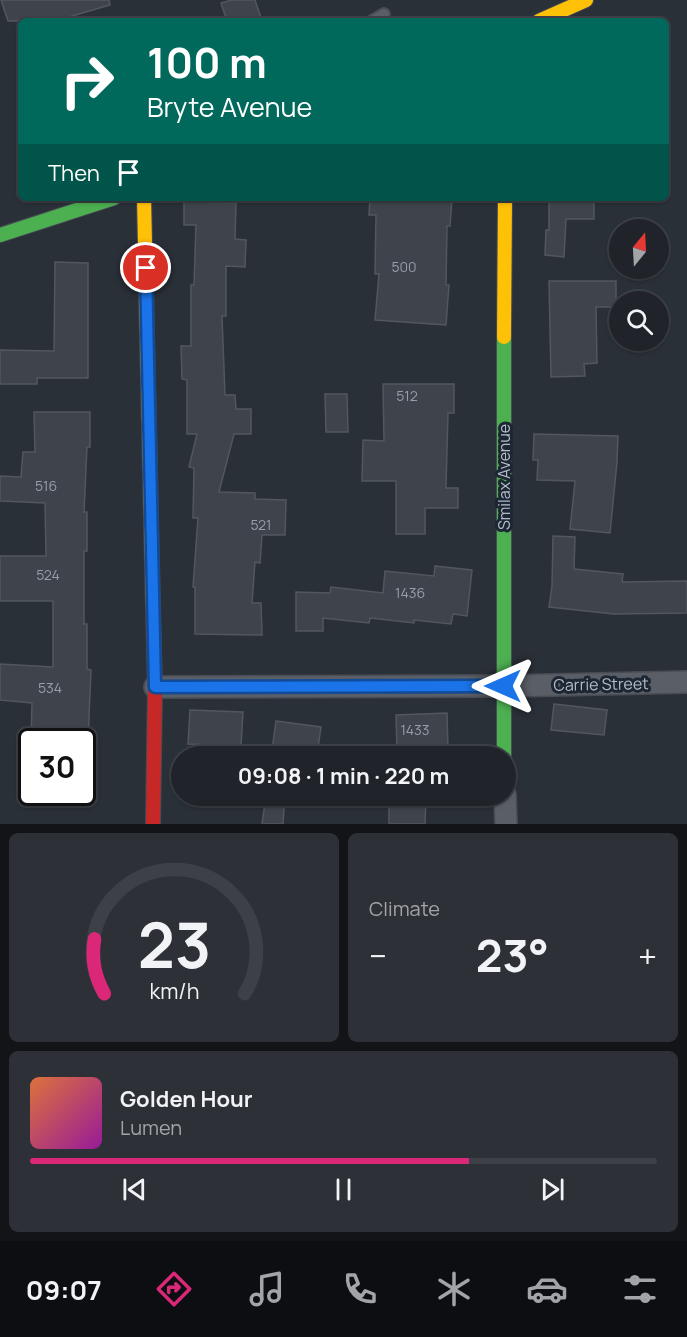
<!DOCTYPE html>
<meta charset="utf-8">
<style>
:root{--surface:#20242a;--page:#2d3036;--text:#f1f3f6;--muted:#a2a4a8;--line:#3d4147;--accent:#db2777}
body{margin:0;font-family:Manrope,sans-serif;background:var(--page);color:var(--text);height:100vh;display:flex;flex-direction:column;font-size:22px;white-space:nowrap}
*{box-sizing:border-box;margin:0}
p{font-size:20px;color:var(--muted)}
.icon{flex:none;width:33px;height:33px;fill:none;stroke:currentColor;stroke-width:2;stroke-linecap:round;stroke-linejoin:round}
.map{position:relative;height:824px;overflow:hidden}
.sheet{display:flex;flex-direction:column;gap:9px;padding:9px;background:#121417;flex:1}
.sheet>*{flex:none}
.top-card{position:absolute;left:18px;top:18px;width:651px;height:183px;border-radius:9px;box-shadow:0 2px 4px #0004,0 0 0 2px var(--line);background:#00695c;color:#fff;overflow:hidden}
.needle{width:39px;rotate:18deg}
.fabs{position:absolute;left:609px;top:219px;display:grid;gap:12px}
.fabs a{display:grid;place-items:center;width:60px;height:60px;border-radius:50%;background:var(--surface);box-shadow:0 2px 4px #0004,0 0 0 2px var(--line);font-size:30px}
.speed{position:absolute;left:18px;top:728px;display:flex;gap:12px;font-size:30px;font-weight:700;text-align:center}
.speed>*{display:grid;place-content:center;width:78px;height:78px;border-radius:50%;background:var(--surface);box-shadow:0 2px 4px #0004,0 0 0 2px var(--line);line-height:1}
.speed .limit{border:3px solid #111;border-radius:9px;background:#fff;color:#111}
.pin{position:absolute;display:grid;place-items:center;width:51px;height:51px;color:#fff;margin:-26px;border:3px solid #fff;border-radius:50%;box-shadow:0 2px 6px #0007}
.me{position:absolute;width:66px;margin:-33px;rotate:270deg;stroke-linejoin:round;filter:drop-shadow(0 0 4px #0008)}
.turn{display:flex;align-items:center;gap:21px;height:126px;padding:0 30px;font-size:27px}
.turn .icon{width:78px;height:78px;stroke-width:2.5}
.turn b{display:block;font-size:42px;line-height:51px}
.then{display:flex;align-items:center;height:57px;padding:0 30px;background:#0003;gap:12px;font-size:22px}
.big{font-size:45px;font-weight:700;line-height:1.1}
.sheet .tile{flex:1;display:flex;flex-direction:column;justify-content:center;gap:9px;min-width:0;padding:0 21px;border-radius:9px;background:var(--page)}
.sheet .dial{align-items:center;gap:0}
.dial svg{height:156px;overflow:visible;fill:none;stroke:var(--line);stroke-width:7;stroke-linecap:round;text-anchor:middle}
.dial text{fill:var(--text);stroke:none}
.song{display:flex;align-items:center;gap:18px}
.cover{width:72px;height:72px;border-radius:9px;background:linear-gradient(135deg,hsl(20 70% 55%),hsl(300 70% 35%))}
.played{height:6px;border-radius:3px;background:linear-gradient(90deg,var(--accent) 70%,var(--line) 70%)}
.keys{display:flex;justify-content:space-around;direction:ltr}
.heat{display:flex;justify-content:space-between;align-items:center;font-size:33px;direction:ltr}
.sheet .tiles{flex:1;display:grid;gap:9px;grid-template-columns:1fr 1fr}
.tile:last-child{grid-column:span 2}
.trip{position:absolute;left:171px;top:746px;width:345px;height:60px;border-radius:30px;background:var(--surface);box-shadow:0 2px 4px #0004,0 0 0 2px var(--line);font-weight:700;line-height:60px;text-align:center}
.tab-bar{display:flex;height:96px;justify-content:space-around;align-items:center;background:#0d0e11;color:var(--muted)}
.tab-bar .icon{width:42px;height:42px}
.tab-bar .active{color:var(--accent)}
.tab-bar b{font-size:27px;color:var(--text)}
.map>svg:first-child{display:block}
.building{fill:#3f444c;stroke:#52575f;stroke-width:1.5}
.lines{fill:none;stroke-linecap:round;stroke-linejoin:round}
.lane-casing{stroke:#484c55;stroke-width:14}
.street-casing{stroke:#484c55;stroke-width:24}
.fast-casing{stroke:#484c55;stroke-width:16}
.slow-casing{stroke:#484c55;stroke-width:16}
.jam-casing{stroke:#484c55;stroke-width:16}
.lane{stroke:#5a5e66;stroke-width:10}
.street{stroke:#5a5e66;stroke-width:21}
.fast{stroke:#4caf50;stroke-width:14}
.slow{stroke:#ffc107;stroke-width:14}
.jam{stroke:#c62828;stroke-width:14}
.route-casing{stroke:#114b97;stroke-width:15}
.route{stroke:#1a73e8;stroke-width:10}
.labels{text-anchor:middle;stroke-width:6;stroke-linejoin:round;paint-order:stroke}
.number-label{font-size:14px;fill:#979eaa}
.street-label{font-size:16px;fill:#b4bcc9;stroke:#1d2633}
</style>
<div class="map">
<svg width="687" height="824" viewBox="0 0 687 824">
<rect width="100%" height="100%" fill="#2a3038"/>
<path class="building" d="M1 0H109L110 5 55 21H8Z
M232 0H255L262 21H227L221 3Z
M370 198H452L450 226H447L446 285H449L446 325 375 320 379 274H375L376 215H369Z
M549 198H594V219H566L564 257 545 255 546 230H549Z
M184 202 236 203 235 239 246 240 245 267 226 266V316H222L225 395H235L236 409H251V434H234L219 492 255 493V499L286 500 285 535H262L260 563 255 562 252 603H261L262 635 195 634V587H193L198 518H193L194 468 189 467 197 434H187V380L182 379 181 346H191V285H194L196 225H184Z
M55 262 88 263V378H37V384H0V350L54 351Z
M549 281H616V307H596L597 363 584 364 585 376 551 377Z
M383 384H454V413H448L446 488H458V508H425V534H396V481H362L363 440 384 441Z
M325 394H347L348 432H326Z
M34 412H90V447H87L84 512H87V551H84V624H87V669L91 670 88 741H31L32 703 0 700V664L53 667V601H0V556H46L45 503 0 501V476L21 477 23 452H35Z
M534 434 618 436 617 462 610 533 570 529 575 481 537 480 538 460H533Z
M553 536 575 537 574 569 623 574 622 582 687 581V613L614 614 549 607 552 586Z
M435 566 472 570 467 616 453 614 451 624 414 620V623L370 618 369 623 323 618V631H296V592L330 593 331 587 383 593 385 571 434 576Z
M554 704 607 710 604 735 551 730Z
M190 710 243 712 241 746 188 744Z
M447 713 448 749 397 751 396 715Z
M276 721 321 727 317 755 272 750Z
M266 795H285L283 824H262Z
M389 795H426L425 824H389Z"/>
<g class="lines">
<g class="lane-casing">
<path id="lane" d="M372 21 384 14"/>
</g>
<g class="street-casing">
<path id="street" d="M155 687 503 686 687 682
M505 795 506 824"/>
</g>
<g class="fast-casing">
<path id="fast" d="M0 235 114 198
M504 756V337"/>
</g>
<g class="slow-casing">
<path id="slow" d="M539 21 586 0
M144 198 153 607
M504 337 505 198"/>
</g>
<g class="jam-casing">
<path id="jam" d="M153 824 155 687 153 607"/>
</g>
<use href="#lane" class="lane"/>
<use href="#street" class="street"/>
<use href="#fast" class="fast"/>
<use href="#slow" class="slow"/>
<use href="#jam" class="jam"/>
</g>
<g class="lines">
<g class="route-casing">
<path id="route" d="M146 268 155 687 503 686"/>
</g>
<use href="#route" class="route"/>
</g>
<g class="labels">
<g class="number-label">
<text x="404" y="272">500</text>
<text x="407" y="401">512</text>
<text x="46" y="491">516</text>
<text x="261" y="530">521</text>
<text x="48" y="580">524</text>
<text x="410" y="598">1436</text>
<text x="50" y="693">534</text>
<text x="415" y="735">1433</text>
</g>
<g class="street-label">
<text transform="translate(504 477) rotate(-90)" y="6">Smilax Avenue</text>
<text transform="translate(601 684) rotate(-1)" y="6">Carrie Street</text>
</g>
</g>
</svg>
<div class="fabs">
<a><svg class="needle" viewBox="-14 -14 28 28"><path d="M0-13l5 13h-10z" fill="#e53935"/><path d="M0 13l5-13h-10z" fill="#a2a4a8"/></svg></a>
<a><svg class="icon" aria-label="search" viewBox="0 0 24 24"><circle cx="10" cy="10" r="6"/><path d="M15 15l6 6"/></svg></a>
</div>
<div class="speed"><div class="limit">30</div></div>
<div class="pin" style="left:146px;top:268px;background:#d93025"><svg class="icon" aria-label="arrive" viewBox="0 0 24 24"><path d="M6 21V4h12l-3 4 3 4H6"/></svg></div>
<svg class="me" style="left:503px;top:686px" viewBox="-20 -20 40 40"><path d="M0-17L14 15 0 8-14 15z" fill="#1a73e8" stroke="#fff" stroke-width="4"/></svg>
<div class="trip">09:08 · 1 min · 220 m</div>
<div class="top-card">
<div class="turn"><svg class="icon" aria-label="right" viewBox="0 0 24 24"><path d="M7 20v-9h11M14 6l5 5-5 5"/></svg><div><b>100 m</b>Bryte Avenue</div></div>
<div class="then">Then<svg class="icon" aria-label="arrive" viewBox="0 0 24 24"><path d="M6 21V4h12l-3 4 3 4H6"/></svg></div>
</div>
</div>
<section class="sheet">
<div class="tiles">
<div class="tile dial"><svg viewBox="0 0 100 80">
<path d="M14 69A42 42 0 1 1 86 69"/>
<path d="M14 69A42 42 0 0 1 9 41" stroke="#db2777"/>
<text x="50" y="56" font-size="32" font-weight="700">23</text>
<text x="50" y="72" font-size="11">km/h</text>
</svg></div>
<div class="tile"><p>Climate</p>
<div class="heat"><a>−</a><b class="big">23°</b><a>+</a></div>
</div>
<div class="tile">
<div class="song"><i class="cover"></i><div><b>Golden Hour</b><p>Lumen</p></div></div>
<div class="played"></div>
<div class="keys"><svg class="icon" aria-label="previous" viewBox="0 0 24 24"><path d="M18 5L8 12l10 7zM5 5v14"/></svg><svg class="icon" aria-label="pause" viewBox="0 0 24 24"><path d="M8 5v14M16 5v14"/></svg><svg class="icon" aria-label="next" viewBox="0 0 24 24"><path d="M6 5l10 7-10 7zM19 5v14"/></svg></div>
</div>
</div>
</section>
<nav class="tab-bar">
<b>09:07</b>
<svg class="icon active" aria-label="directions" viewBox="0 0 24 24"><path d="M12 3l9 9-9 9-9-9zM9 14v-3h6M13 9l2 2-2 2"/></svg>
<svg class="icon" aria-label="music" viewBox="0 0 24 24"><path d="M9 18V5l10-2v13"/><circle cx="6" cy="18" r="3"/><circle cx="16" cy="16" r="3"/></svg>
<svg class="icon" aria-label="phone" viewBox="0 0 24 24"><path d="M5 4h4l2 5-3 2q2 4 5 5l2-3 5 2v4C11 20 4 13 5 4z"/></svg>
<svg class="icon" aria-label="climate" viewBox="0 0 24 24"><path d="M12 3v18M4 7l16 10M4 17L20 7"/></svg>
<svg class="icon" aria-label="car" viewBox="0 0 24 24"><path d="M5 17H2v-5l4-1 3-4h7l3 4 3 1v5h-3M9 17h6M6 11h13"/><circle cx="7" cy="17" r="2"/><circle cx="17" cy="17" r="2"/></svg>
<svg class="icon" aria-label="filters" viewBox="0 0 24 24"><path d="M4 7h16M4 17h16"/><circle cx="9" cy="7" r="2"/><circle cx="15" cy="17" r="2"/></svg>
</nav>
